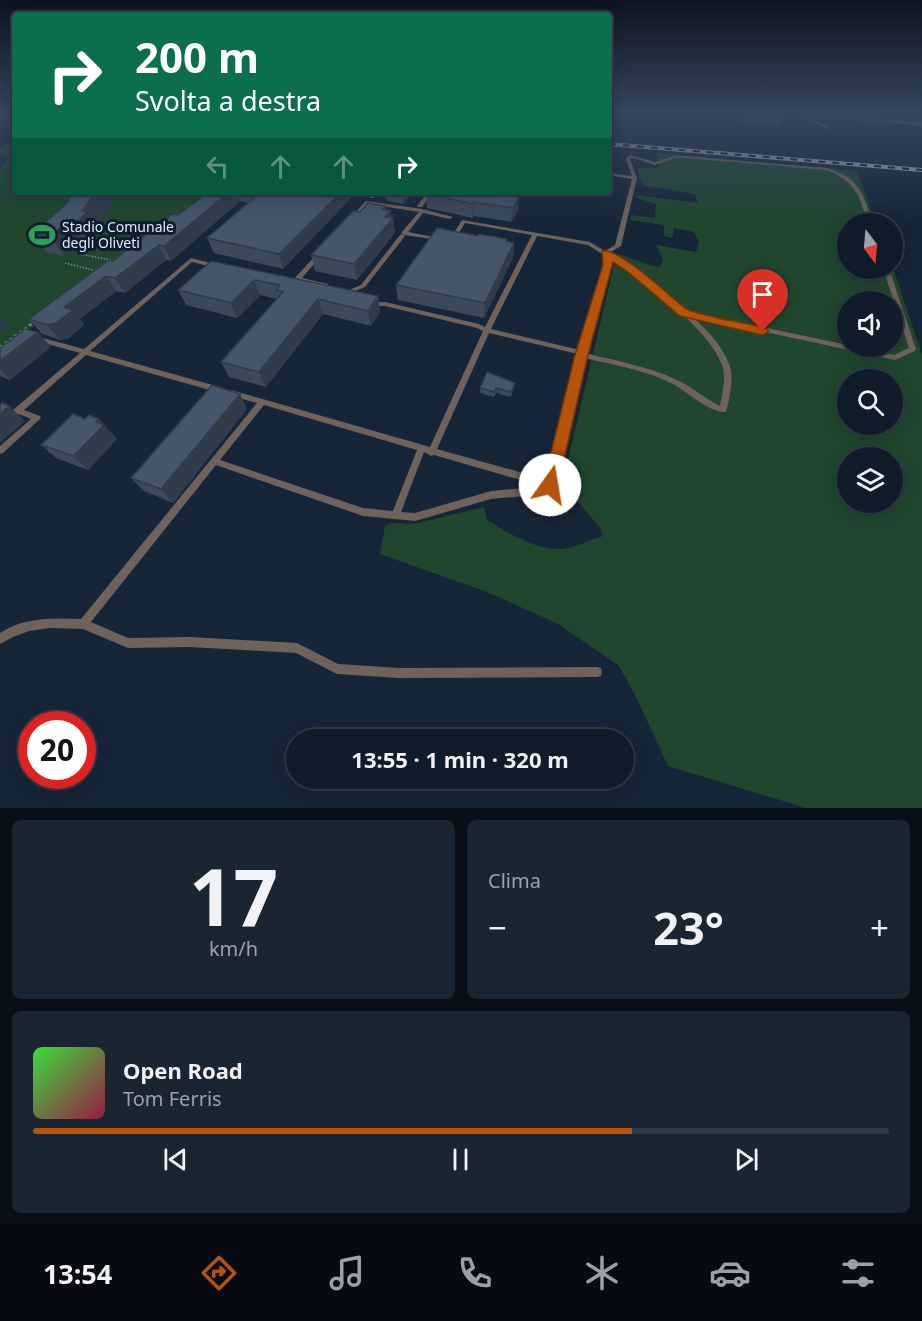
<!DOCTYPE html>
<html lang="it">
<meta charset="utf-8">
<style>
:root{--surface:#111c2a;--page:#1a2532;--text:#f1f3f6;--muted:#9ca1a8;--line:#303a47;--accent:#b45309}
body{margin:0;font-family:"Noto Sans",sans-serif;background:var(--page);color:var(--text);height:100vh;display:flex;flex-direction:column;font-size:22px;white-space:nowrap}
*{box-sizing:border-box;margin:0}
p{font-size:20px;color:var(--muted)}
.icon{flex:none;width:33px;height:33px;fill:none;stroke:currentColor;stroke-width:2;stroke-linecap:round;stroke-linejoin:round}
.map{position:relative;height:808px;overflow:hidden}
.sheet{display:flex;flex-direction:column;gap:12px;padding:12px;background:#090f17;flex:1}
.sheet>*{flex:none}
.top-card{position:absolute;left:12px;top:12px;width:600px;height:183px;border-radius:6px;box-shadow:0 3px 15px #0003,0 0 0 2px var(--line);background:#0b6e4f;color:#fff;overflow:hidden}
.needle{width:39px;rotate:164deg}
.tools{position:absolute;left:837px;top:213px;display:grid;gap:12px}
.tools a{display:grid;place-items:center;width:66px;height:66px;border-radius:50%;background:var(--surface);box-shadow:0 3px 15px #0003,0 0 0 2px var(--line);font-size:30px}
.speed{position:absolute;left:18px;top:711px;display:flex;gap:12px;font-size:30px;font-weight:700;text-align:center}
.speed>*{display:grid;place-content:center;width:78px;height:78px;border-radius:50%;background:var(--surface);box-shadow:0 3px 15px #0003,0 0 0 2px var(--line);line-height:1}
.speed .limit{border:9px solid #d22;background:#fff;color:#111}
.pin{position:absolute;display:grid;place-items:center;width:51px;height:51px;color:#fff;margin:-62px -26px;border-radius:50% 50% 50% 0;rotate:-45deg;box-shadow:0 0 6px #0007}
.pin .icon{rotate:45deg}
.me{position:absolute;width:66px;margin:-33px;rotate:13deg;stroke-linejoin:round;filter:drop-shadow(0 0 4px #0008)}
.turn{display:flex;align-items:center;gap:21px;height:126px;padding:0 24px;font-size:27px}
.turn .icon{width:78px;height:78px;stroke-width:2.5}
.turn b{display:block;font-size:42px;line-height:51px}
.lanes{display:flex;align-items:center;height:57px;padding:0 24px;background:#0003;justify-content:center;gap:30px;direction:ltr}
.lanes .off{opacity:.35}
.big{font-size:45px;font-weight:700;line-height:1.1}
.sheet .tile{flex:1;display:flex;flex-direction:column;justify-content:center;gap:9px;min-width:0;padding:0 21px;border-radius:9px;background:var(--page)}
.sheet .dial{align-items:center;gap:0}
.dial b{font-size:78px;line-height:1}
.song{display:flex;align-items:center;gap:18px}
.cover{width:72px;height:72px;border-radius:9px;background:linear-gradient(135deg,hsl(120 70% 55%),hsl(340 70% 35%))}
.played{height:6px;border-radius:3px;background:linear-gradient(90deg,var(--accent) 70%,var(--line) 70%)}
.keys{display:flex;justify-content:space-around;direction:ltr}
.heat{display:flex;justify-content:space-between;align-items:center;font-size:33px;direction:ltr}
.sheet .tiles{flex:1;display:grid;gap:12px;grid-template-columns:1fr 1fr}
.tile:last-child{grid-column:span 2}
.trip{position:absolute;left:286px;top:729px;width:348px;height:60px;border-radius:30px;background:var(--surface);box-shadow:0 3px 15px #0003,0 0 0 2px var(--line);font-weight:700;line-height:60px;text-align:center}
.tab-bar{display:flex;height:96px;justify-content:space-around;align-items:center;background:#070b11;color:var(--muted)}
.tab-bar .icon{width:42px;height:42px}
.tab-bar .on{color:var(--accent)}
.tab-bar b{font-size:27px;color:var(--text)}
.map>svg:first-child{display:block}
.green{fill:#20462e;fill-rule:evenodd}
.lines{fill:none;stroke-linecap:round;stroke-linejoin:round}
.path-far1{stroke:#7a8696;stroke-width:1.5;stroke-dasharray:1.5 1.5;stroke-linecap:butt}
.path{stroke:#7a8696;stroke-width:2;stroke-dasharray:3 3;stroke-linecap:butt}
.lane{fill:#6e625b;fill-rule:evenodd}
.street{fill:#6e625b;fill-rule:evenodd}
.rail-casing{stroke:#a0abba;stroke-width:4}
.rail{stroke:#0e1c2e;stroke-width:2;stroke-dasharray:7;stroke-linecap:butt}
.wall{fill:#3b495b}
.shaded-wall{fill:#303c4a}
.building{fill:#45556a;stroke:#303c4a;stroke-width:1.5}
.route{fill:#b45309;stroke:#753606;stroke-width:1.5}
.labels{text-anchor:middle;stroke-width:6;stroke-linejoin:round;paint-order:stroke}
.far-poi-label{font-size:14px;fill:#e2ebf8;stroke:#0e1c2e;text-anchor:start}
</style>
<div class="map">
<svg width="922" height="808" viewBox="0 0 922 808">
<rect width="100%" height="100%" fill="#172538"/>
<path class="green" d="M15 139V192H211L0 352V168L9 157 0 156V148Z
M657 153 857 171 876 223 848 224V268H893L922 355V808H806L668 766 637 699 619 666 558 624 487 592 380 554 385 526 391 523 413 524 484 507 487 520C508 533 536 550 562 549 575 548 590 540 603 536L600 528 566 487V468L614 265 618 254 656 267 661 266 663 259 656 245 696 252 699 242 694 232 674 228 672 238 664 236V225L630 220 631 215 655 218 656 204 637 198 636 195 698 203 695 195 690 193 645 186 641 183 637 169 659 167ZM848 302H892V346H848ZM848 380H892V424H848ZM848 458H892V502H848Z"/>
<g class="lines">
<path class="path-far1" d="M80 254 115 261
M65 263 97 271"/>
<path class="path" d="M0 347 34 322"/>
<path class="lane" d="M799 114 829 127 830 128 827 129 798 116Z
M630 155 655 162 675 156H686L827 168C860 178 863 193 873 224H868C859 195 857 182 826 170L686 158H675L655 165 633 158 630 159 637 178 621 246 609 253 658 287 686 311 848 345V346H853L894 355 909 348 883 268H889L916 349 915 351 895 360 692 316C707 330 726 349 731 370 733 380 729 402 726 412 709 413 688 392 673 384 646 370 614 365 584 358L554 488 526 496 491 499 415 521 363 516 216 465 91 622 128 638 190 637 297 643 338 664 399 668 597 667 601 668 602 672 601 676 597 677 399 678 337 674 296 653 190 647 128 648 83 629 50 628 29 631 13 637 0 644V633C24 617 53 618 81 619L257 403 228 395 227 393 228 391 231 390 430 447 483 331 477 328 385 306H369L367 305V303L385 302 479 324 485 327 532 235 465 223 455 240H451L450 239 462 220 590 242 605 251 615 245 632 179 609 175V173L632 176 626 159ZM537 236 588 245 602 254 606 265 580 350 491 329ZM610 258C643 280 712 330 723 368 726 380 722 394 720 406 704 398 691 386 675 379 647 366 616 361 585 353L612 265ZM489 333 578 354 548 480 437 449ZM264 405 417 450 393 511 363 508 220 460ZM424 452 431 456 434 455 538 485 526 488 491 491 415 513 401 512Z
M374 192H379L374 198H370V197Z
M428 192H433L422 207H418L417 206Z
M366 201 422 209 453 217 450 219 423 213 408 232 439 238V240L404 235 401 233 419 212 369 204 355 219H351V217Z
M402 234 405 236 365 287 353 292H349V290L361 285 400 235Z
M319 253 321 254V256L302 278 328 284V286L299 281 294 285 287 282V280H293L317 254Z
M191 258 218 265 219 266 216 268 192 262 90 351 220 387 223 388 224 390 223 392 220 393 86 355 24 410 40 416 41 418 3 453 0 454V446L31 419 19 414 3 428 0 429V421L80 353 33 340 32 338 33 336H35L84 349Z"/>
<path class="street" d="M755 112H795L922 122V126Z"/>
<g class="rail-casing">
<path id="rail" d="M609 144 922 170"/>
</g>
<use href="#rail" class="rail"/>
</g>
<path class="wall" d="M0 112H15V122L0 119Z
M609 112H618L616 120 609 119Z
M741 112H781L782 115 778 126 741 123Z
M870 112H905L903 116Z
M209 192H367L363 197 354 195 283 269 214 253 207 238 249 203 240 201 171 261 166 260 125 293 116 291 80 319 84 325 69 338 60 340 42 334 29 319 178 215Z
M385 192H412L403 204 387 201Z
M426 194 519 197 518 211 511 222 474 216 473 218 427 208Z
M65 205 109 209 97 225 100 230 92 240 83 239 64 256 47 253 33 233Z
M385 206 386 210 391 218H393L395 233 357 280 315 271 311 255 360 212Z
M506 241 514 243 513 258 484 318 398 300 396 285Z
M211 261 378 296 380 312 371 326 323 314 266 387 229 377 221 362 277 299 260 295 237 318 186 305 178 290Z
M38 332 51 347 10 380 0 376V348Z
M515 383 511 397 496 393 494 397 480 393V388Z
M247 409 173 503 144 491 131 478Z
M112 433 117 439 88 470 56 458 41 445Z"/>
<path class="shaded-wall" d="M9 112H15V121Z
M96 192H115L109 209 97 225 100 230 92 240 79 220 82 211Z
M229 192H236L240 201 171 261 164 246Z
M341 192H354V195L283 269 279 254Z
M362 192H367L363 197Z
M402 192H412L403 204Z
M519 197 518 211 511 222 513 208Z
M474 202V216L473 218V204Z
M385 206 386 216 391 211 392 220 393 218 395 233 357 280 354 264 382 209Z
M70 220 83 239 64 256 50 236Z
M514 243 513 258 484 318 485 303Z
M159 245 166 260 125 293 115 278Z
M106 276 116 291 80 319 84 325 69 338 60 340 47 325 64 307Z
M254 280 260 295 237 318 231 303Z
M378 296 380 312 371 326 368 311Z
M318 299 323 314 266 387 259 372Z
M0 317 9 327 0 333Z
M38 332 51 347 10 380 0 369V361Z
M240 394 247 409 173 503 161 489Z
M9 406 25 421 0 443V414Z
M99 419 117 439 88 470 73 456 96 422Z"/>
<path class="building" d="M747 112H781L782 115Z
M75 192H96L82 211H88L79 220H70L50 236 33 233 65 205Z
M209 192H229L164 246 159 245 115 278 106 276 64 307 73 310 56 323 47 325 29 319 109 260 113 261 172 214 178 215Z
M259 192H341L279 254 207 238 261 192Z
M428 192H492L519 197 513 208 474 202 473 204 426 194Z
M368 203 385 206 382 209 391 211 385 217 393 218 354 264 311 255 353 211 360 212Z
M437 228 478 236 479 234 507 239 506 241 514 243 485 303 396 285Z
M211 261 378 296 368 311 318 299 259 372 221 362 283 292 276 290 280 285 254 280 231 303 178 290Z
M25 329 38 332 0 361V348Z
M487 372 515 383 511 392 496 388 494 392 480 388Z
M212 385 240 394 161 489 131 478Z
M2 403 9 406 0 414V405Z
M73 414 85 419 89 415 99 419 96 422 104 425 73 456 41 445Z"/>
<linearGradient id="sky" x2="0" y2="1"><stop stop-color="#0d141f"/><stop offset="0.5" stop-color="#36465e"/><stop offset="1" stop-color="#36465e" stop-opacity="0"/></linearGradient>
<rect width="922" height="225" fill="url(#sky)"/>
<path class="route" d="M602 251C620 248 669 296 685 308 698 316 746 323 763 327L769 331 763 335 680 316 628 272 613 262 588 355 558 485 556 490 550 492 545 490 543 485 575 355 603 265Z"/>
<defs>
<g id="stadium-bare" transform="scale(2.07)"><path d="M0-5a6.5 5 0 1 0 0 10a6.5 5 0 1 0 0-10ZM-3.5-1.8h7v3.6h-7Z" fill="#2e9e5b" stroke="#0e1c2e" stroke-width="2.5" paint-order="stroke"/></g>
</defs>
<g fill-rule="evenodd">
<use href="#stadium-bare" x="42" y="235"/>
</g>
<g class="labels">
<g class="far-poi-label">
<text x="62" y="232">Stadio Comunale<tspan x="62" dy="16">degli Oliveti</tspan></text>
</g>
</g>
</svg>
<div class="tools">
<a><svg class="needle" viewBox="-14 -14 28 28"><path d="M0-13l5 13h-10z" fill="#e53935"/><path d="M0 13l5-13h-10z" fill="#9ca1a8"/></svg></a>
<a><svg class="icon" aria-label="sound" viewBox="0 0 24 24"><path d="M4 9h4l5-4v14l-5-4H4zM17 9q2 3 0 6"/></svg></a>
<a><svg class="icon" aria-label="search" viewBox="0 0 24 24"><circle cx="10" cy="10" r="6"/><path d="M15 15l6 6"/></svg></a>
<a><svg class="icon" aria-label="layers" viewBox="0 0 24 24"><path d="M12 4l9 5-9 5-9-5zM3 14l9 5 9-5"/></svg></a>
</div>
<div class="speed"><div class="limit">20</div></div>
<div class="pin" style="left:763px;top:331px;background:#d93025"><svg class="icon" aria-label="arrive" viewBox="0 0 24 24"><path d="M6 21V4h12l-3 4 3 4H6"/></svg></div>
<svg class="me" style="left:550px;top:485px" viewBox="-20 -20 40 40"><circle r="19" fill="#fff"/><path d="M0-13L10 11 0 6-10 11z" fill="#b45309"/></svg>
<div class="trip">13:55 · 1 min · 320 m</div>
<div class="top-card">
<div class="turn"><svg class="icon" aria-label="right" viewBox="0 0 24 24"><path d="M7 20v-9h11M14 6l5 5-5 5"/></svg><div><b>200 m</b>Svolta a destra</div></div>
<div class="lanes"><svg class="icon off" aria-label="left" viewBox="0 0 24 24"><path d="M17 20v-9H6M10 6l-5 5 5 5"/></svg><svg class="icon off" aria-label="ahead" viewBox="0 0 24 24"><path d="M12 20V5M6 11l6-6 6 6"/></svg><svg class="icon off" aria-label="ahead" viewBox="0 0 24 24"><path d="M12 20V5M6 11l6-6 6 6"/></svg><svg class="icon" aria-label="right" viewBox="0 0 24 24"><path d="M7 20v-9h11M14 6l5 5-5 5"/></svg></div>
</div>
</div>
<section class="sheet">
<div class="tiles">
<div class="tile dial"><b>17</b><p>km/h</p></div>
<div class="tile"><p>Clima</p>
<div class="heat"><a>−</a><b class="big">23°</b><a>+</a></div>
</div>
<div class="tile">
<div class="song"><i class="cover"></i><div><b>Open Road</b><p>Tom Ferris</p></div></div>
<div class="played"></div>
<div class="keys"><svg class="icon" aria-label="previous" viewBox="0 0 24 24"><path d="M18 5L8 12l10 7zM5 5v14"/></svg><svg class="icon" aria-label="pause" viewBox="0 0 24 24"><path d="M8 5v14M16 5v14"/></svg><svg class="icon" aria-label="next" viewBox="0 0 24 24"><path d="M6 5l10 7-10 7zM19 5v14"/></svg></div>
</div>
</div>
</section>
<nav class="tab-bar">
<b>13:54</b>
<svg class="icon on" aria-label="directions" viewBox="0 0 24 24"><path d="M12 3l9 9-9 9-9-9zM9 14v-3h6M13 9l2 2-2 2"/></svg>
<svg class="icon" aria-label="music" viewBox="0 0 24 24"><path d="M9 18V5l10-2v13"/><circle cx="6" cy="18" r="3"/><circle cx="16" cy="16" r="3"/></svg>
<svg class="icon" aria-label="phone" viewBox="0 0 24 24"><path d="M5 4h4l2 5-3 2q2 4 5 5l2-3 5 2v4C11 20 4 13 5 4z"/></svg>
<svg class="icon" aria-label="climate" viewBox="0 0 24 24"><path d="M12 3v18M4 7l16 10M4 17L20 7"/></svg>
<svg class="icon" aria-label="car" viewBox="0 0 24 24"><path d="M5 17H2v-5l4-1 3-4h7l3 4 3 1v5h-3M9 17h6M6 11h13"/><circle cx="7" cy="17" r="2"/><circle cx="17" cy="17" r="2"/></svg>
<svg class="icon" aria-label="filters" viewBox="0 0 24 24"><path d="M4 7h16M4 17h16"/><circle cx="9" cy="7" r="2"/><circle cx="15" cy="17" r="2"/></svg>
</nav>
